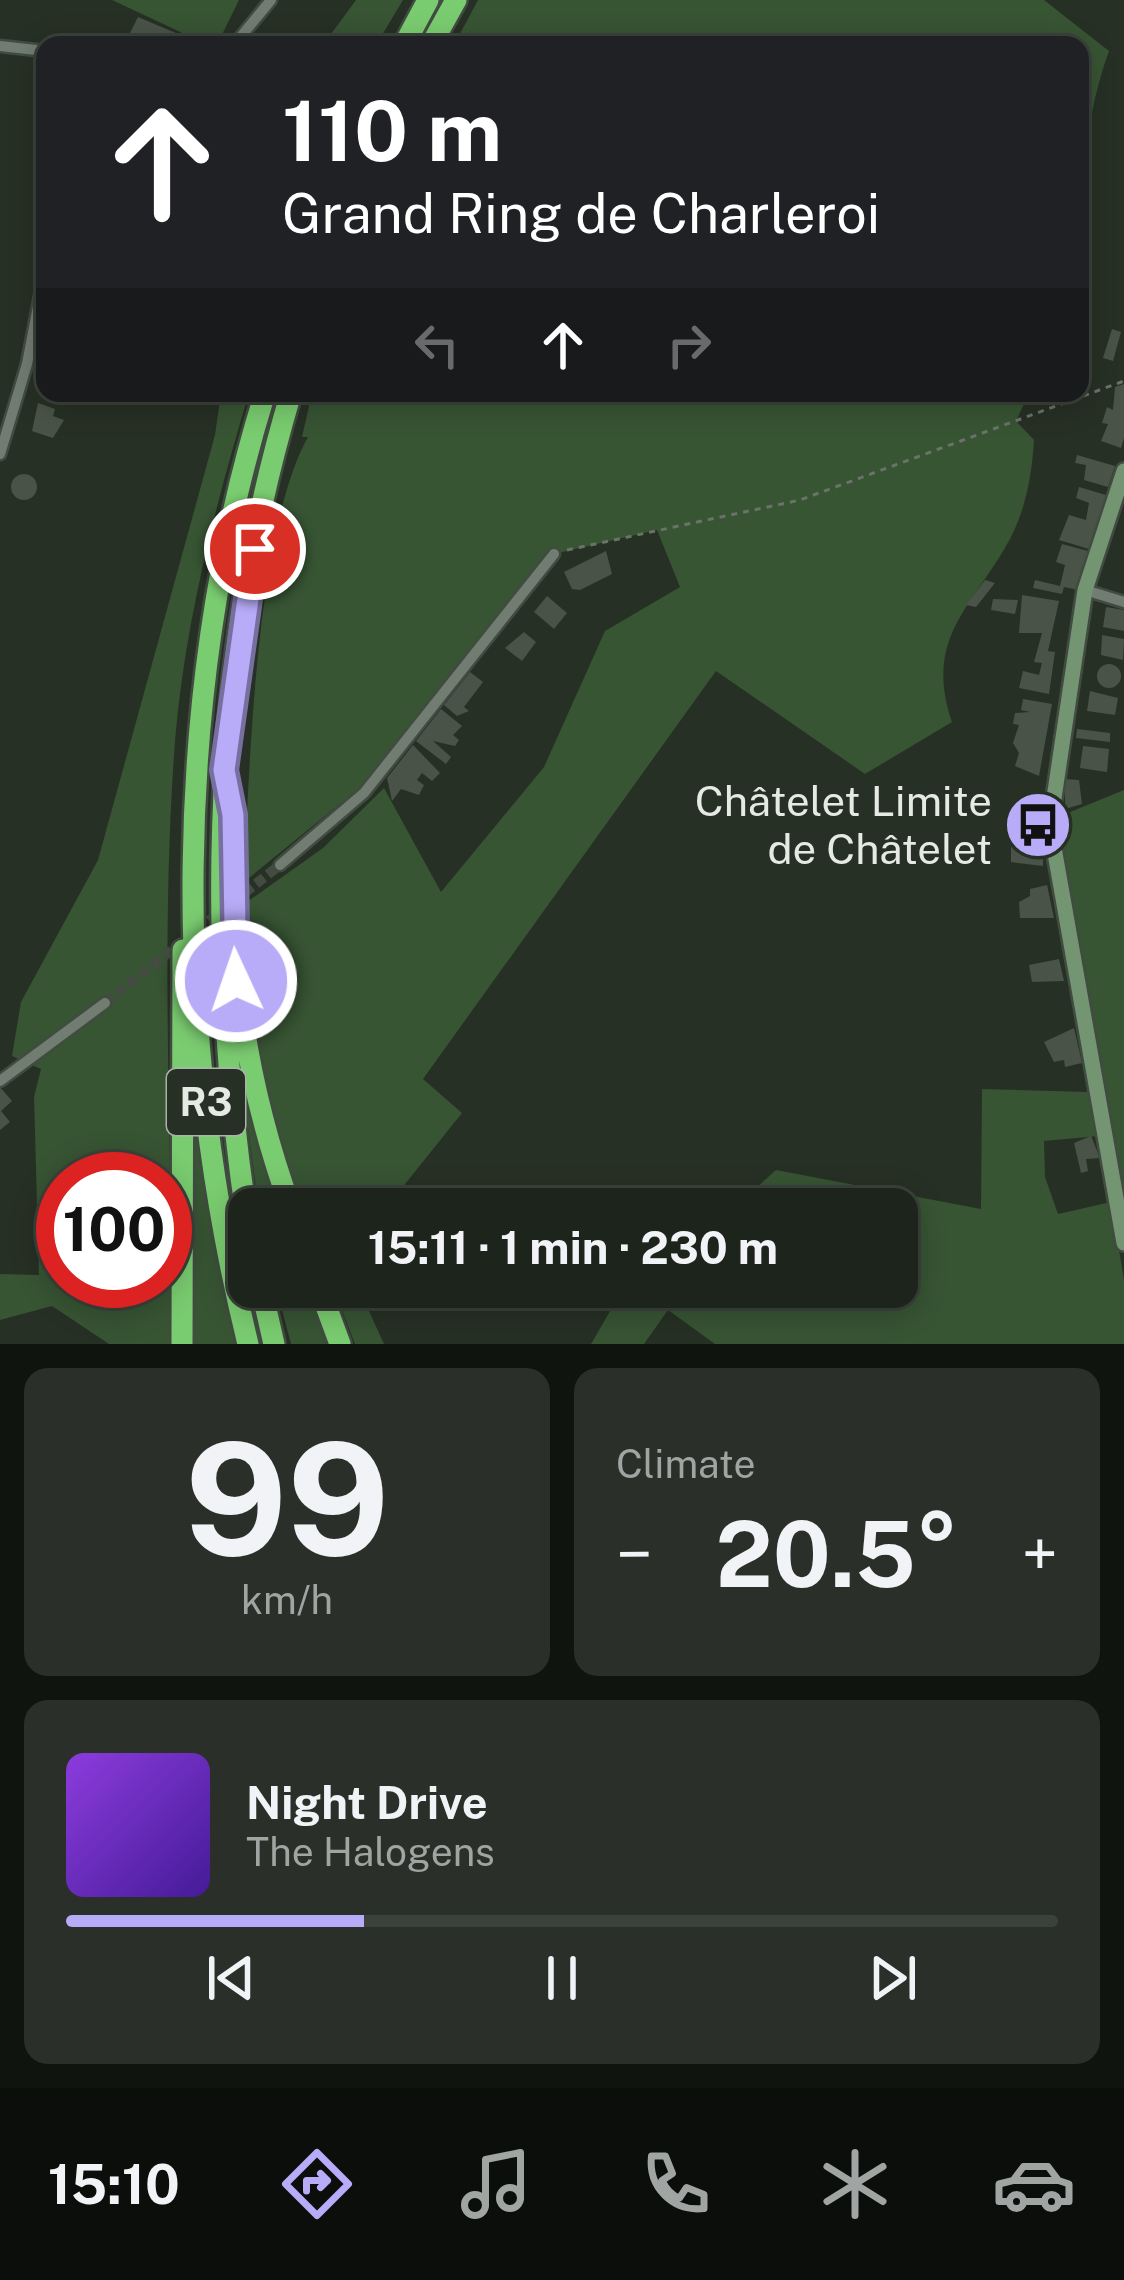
<!DOCTYPE html>
<meta charset="utf-8">
<style>
:root{--surface:#1d241c;--page:#2a3029;--text:#f1f3f6;--muted:#a0a4a3;--line:#3b413b;--accent:#b8abf7}
body{margin:0;font-family:"Public Sans",sans-serif;background:var(--page);color:var(--text);height:100vh;display:flex;flex-direction:column;font-size:45px;white-space:nowrap}
*{box-sizing:border-box;margin:0}
p{font-size:39px;color:var(--muted)}
.icon{flex:none;width:66px;height:66px;fill:none;stroke:currentColor;stroke-width:2;stroke-linecap:round;stroke-linejoin:round}
.map{position:relative;height:1344px;overflow:hidden}
.sheet{display:flex;flex-direction:column;gap:24px;padding:24px;background:#10140f;flex:1}
.sheet>*{flex:none}
.top-card{position:absolute;left:36px;top:36px;width:1053px;height:366px;border-radius:24px;box-shadow:0 6px 30px #0003,0 0 0 3px var(--line);background:#202124;color:#fff;overflow:hidden}
.speed{position:absolute;left:36px;top:1152px;display:flex;gap:24px;font-size:60px;font-weight:700;text-align:center}
.speed>*{display:grid;place-content:center;width:156px;height:156px;border-radius:50%;background:var(--surface);box-shadow:0 6px 30px #0003,0 0 0 3px var(--line);line-height:1}
.speed .limit{border:18px solid #d22;background:#fff;color:#111}
.pin{position:absolute;display:grid;place-items:center;width:102px;height:102px;color:#fff;margin:-51px;border:6px solid #fff;border-radius:50%;box-shadow:0 3px 12px #0007}
.me{position:absolute;width:132px;margin:-66px;rotate:357deg;stroke-linejoin:round;filter:drop-shadow(0 0 9px #0008)}
.turn{display:flex;align-items:center;gap:42px;height:252px;padding:0 48px;font-size:54px}
.turn .icon{width:156px;height:156px;stroke-width:2.5}
.turn b{display:block;font-size:84px;line-height:102px}
.lanes{display:flex;align-items:center;height:114px;padding:0 48px;background:#0003;justify-content:center;gap:60px;direction:ltr}
.lanes .off{opacity:.35}
.big{font-size:90px;font-weight:700;line-height:1.1}
.sheet .widget{flex:1;display:flex;flex-direction:column;justify-content:center;gap:18px;min-width:0;padding:0 42px;border-radius:24px;background:var(--page)}
.sheet .dial{align-items:center;gap:0}
.dial b{font-size:156px;line-height:1}
.song{display:flex;align-items:center;gap:36px}
.cover{width:144px;height:144px;border-radius:18px;background:linear-gradient(135deg,hsl(270 70% 55%),hsl(260 70% 35%))}
.played{height:12px;border-radius:6px;background:linear-gradient(90deg,var(--accent) 30%,var(--line) 30%)}
.keys{display:flex;justify-content:space-around;direction:ltr}
.heat{display:flex;justify-content:space-between;align-items:center;font-size:66px;direction:ltr}
.sheet .tiles{flex:1;display:grid;gap:24px;grid-template-columns:1fr 1fr}
.widget:last-child{grid-column:span 2}
.trip{position:absolute;left:228px;top:1188px;width:690px;height:120px;border-radius:24px;background:var(--surface);box-shadow:0 6px 30px #0003,0 0 0 3px var(--line);font-weight:700;line-height:120px;text-align:center}
.tabs{display:flex;height:192px;justify-content:space-around;align-items:center;background:#0c0e0b;color:var(--muted)}
.tabs .icon{width:84px;height:84px}
.tabs .selected{color:var(--accent)}
.tabs b{font-size:54px;color:var(--text)}
.map>svg:first-child{display:block}
.green{fill:#375433;fill-rule:evenodd}
.building{fill:#495347}
.lines{fill:none;stroke-linecap:round;stroke-linejoin:round}
.street-tunnel{stroke:#444c42;stroke-width:10;stroke-dasharray:10 5;stroke-linecap:butt}
.street-casing{stroke:#424b41;stroke-width:15}
.secondary-casing{stroke:#424b41;stroke-width:20}
.highway-casing{stroke:#424b41;stroke-width:26}
.path{stroke:#6a7269;stroke-width:3;stroke-dasharray:6 6;stroke-linecap:butt}
.street{stroke:#727d71;stroke-width:10}
.secondary{stroke:#749571;stroke-width:15}
.highway{stroke:#7acc70;stroke-width:21}
.route-casing{stroke:#786fa1;stroke-width:30}
.route{stroke:#b8abf7;stroke-width:21}
.labels{text-anchor:middle;stroke-width:10;stroke-linejoin:round;paint-order:stroke}
.shield{fill:#273025;stroke:#acb3ab;stroke-width:3}
.shield-label{font-size:39px;font-weight:bold;fill:#e5ebe4}
.poi-label{font-size:42px;fill:#e5ebe4;stroke:#273025;text-anchor:end}
</style>
<div class="map">
<svg width="1124" height="1344" viewBox="0 0 1124 1344">
<rect width="100%" height="100%" fill="#273025"/>
<path class="green" d="M112 0H239L217 45H208Z
M356 0H403L376 45H323Z
M478 0H1044L1109 51C1085 117 1082 180 1080 251V45H454Z
M221 393H249C215 506 185 623 175 741 160 942 172 1143 172 1344H109L52 1306 0 1320V1274L39 1275 34 1097 41 1069 12 1056 21 1002 98 860 215 435ZM63 1179H165V1281H63Z
M312 393H1029L1016 421 1034 440C1032 475 1026 508 1010 539 973 607 923 637 952 722L865 774 716 671 423 1079 462 1113 385 1209H302L264 1085 244 904 323 848 384 788 441 892 544 767 605 631 680 587 657 530 554 554 550 549 364 793 341 803 244 882C249 770 256 529 308 437H302Z
M1124 790V1198L1058 817Z
M237 1047 281 1209H259Z
M982 1089 1088 1092 1099 1136 1044 1141 1045 1177 1058 1214 1111 1202 1124 1280V1344H715L668 1310 644 1344H591L624 1287H897V1209H732L776 1170 981 1209Z
M193 1107 235 1344H191Z
M276 1287H310L331 1344H291Z
M333 1287H358L384 1344H355Z"/>
<path class="building" d="M138 17 183 36 180 41 189 45 144 40 132 45 127 39Z
M1112 329 1121 332 1113 361 1103 358Z
M1124 384V438L1121 448 1101 441 1108 424 1102 423 1107 407 1113 410 1115 387Z
M38 403 55 409 53 416 64 420 53 438 32 431Z
M1077 455 1115 466 1108 487 1084 480 1086 465 1075 463Z
M11 487a13 13 0 1 1 26 0a13 13 0 1 1-26 0Z
M1079 487 1106 495 1089 549 1059 540 1069 515 1086 520 1089 503 1076 498Z
M1062 544 1088 551 1078 590 1064 587 1062 594 1033 588 1035 580 1060 586 1065 565 1056 562Z
M606 551 612 574 580 590 572 589 564 572Z
M985 580 995 583 976 607 966 605Z
M1022 595 1059 601 1048 651 1055 652 1049 694 1019 688 1023 671 1039 675 1042 663 1034 662 1042 633H1019Z
M547 596 567 613 554 629 534 612Z
M993 599 1018 600 1015 614 991 610Z
M1106 607 1124 610V631L1103 627Z
M524 632 536 642 522 661 505 648Z
M1102 635 1124 639 1123 660 1101 655Z
M1097 676a12 12 0 1 1 24 0a12 12 0 1 1-24 0Z
M470 672 483 682 464 707 469 711 457 716 444 705Z
M1090 691 1118 698 1115 715 1087 711Z
M1023 699 1052 704 1039 776 1015 766 1019 753 1013 743 1019 725 1013 724 1015 713 1030 712 1021 710Z
M441 709 462 726 453 735 459 740 455 746 433 741 451 757 446 764 416 741Z
M1077 729 1110 733V742L1076 738Z
M413 745 440 773 432 781 422 773 417 780 424 785 419 795 401 789 392 801 387 778Z
M1083 746 1109 749 1107 772 1080 768Z
M1065 779 1079 780 1082 804 1065 809Z
M1011 837H1028V855L1043 854V866L1011 862Z
M1047 885 1054 918H1020L1019 902 1030 896V889Z
M1059 959 1064 981 1032 982 1029 965Z
M1074 1028 1082 1063 1065 1067 1064 1060 1054 1062 1044 1042Z
M0 1087 12 1101 1 1111 10 1122 0 1130Z
M1091 1136 1100 1158 1086 1159 1088 1171 1081 1173 1074 1143Z"/>
<g class="lines">
<path class="street-tunnel" d="M197 930 280 865
M105 1003 182 942"/>
<g class="street-casing">
<path id="street" d="M234 45 271 0
M0 46 45 51
M0 454 27 364 45 270
M1085 590 1124 602
M280 865 364 793 554 554
M0 1081 105 1003"/>
</g>
<g class="secondary-casing">
<path id="secondary" d="M1124 471 1085 590 1050 825 1124 1243"/>
</g>
<g class="highway-casing">
<path id="highway" d="M404 45 428 0
M431 45 456 0
M234 932C239 1026 259 1121 291 1209
M249 1234C206 953 209 667 291 393
M261 1287 274 1344
M319 1287 340 1344
M182 1344 183 950
M248 1344C173 1039 171 695 265 393"/>
</g>
<path class="path" d="M567 550 800 500 1124 381"/>
<use href="#street" class="street"/>
<use href="#secondary" class="secondary"/>
<use href="#highway" class="highway"/>
</g>
<g class="lines">
<g class="route-casing">
<path id="route" d="M236 981 233 815 224 770 255 549"/>
</g>
<use href="#route" class="route"/>
</g>
<defs>
<g id="bus-disc" transform="scale(3.45)"><circle r="9.5" fill="#b8abf7" stroke="#273025"/><path d="M-5-6H5V4H4V6H2V4H-2V6H-4V4H-5ZM-3.5-4V0h7V-4ZM-3.5 1.2v1.5H-2V1.2ZM2 1.2v1.5H3.5V1.2Z" fill="#111"/></g>
</defs>
<g fill-rule="evenodd">
<use href="#bus-disc" x="1038" y="825"/>
</g>
<g class="labels">
<rect class="shield" x="167" y="1069" width="78" height="66" rx="9"/>
<g class="shield-label">
<text x="206" y="1116">R3</text>
</g>
<g class="poi-label">
<text x="992" y="816">Châtelet Limite<tspan x="992" dy="48">de Châtelet</tspan></text>
</g>
</g>
</svg>
<div class="speed"><div class="limit">100</div></div>
<div class="pin" style="left:255px;top:549px;background:#d93025"><svg class="icon" aria-label="arrive" viewBox="0 0 24 24"><path d="M6 21V4h12l-3 4 3 4H6"/></svg></div>
<svg class="me" style="left:236px;top:981px" viewBox="-20 -20 40 40"><circle r="17" fill="#b8abf7" stroke="#fff" stroke-width="3"/><path d="M0-11L8 9 0 5-8 9z" fill="#fff"/></svg>
<div class="trip">15:11 · 1 min · 230 m</div>
<div class="top-card">
<div class="turn"><svg class="icon" aria-label="ahead" viewBox="0 0 24 24"><path d="M12 20V5M6 11l6-6 6 6"/></svg><div><b>110 m</b>Grand Ring de Charleroi</div></div>
<div class="lanes"><svg class="icon off" aria-label="left" viewBox="0 0 24 24"><path d="M17 20v-9H6M10 6l-5 5 5 5"/></svg><svg class="icon" aria-label="ahead" viewBox="0 0 24 24"><path d="M12 20V5M6 11l6-6 6 6"/></svg><svg class="icon off" aria-label="right" viewBox="0 0 24 24"><path d="M7 20v-9h11M14 6l5 5-5 5"/></svg></div>
</div>
</div>
<section class="sheet">
<div class="tiles">
<div class="widget dial"><b>99</b><p>km/h</p></div>
<div class="widget"><p>Climate</p>
<div class="heat"><a>−</a><b class="big">20.5°</b><a>+</a></div>
</div>
<div class="widget">
<div class="song"><i class="cover"></i><div><b>Night Drive</b><p>The Halogens</p></div></div>
<div class="played"></div>
<div class="keys"><svg class="icon" aria-label="previous" viewBox="0 0 24 24"><path d="M18 5L8 12l10 7zM5 5v14"/></svg><svg class="icon" aria-label="pause" viewBox="0 0 24 24"><path d="M8 5v14M16 5v14"/></svg><svg class="icon" aria-label="next" viewBox="0 0 24 24"><path d="M6 5l10 7-10 7zM19 5v14"/></svg></div>
</div>
</div>
</section>
<nav class="tabs">
<b>15:10</b>
<svg class="icon selected" aria-label="directions" viewBox="0 0 24 24"><path d="M12 3l9 9-9 9-9-9zM9 14v-3h6M13 9l2 2-2 2"/></svg>
<svg class="icon" aria-label="music" viewBox="0 0 24 24"><path d="M9 18V5l10-2v13"/><circle cx="6" cy="18" r="3"/><circle cx="16" cy="16" r="3"/></svg>
<svg class="icon" aria-label="phone" viewBox="0 0 24 24"><path d="M5 4h4l2 5-3 2q2 4 5 5l2-3 5 2v4C11 20 4 13 5 4z"/></svg>
<svg class="icon" aria-label="climate" viewBox="0 0 24 24"><path d="M12 3v18M4 7l16 10M4 17L20 7"/></svg>
<svg class="icon" aria-label="car" viewBox="0 0 24 24"><path d="M5 17H2v-5l4-1 3-4h7l3 4 3 1v5h-3M9 17h6M6 11h13"/><circle cx="7" cy="17" r="2"/><circle cx="17" cy="17" r="2"/></svg>
</nav>
